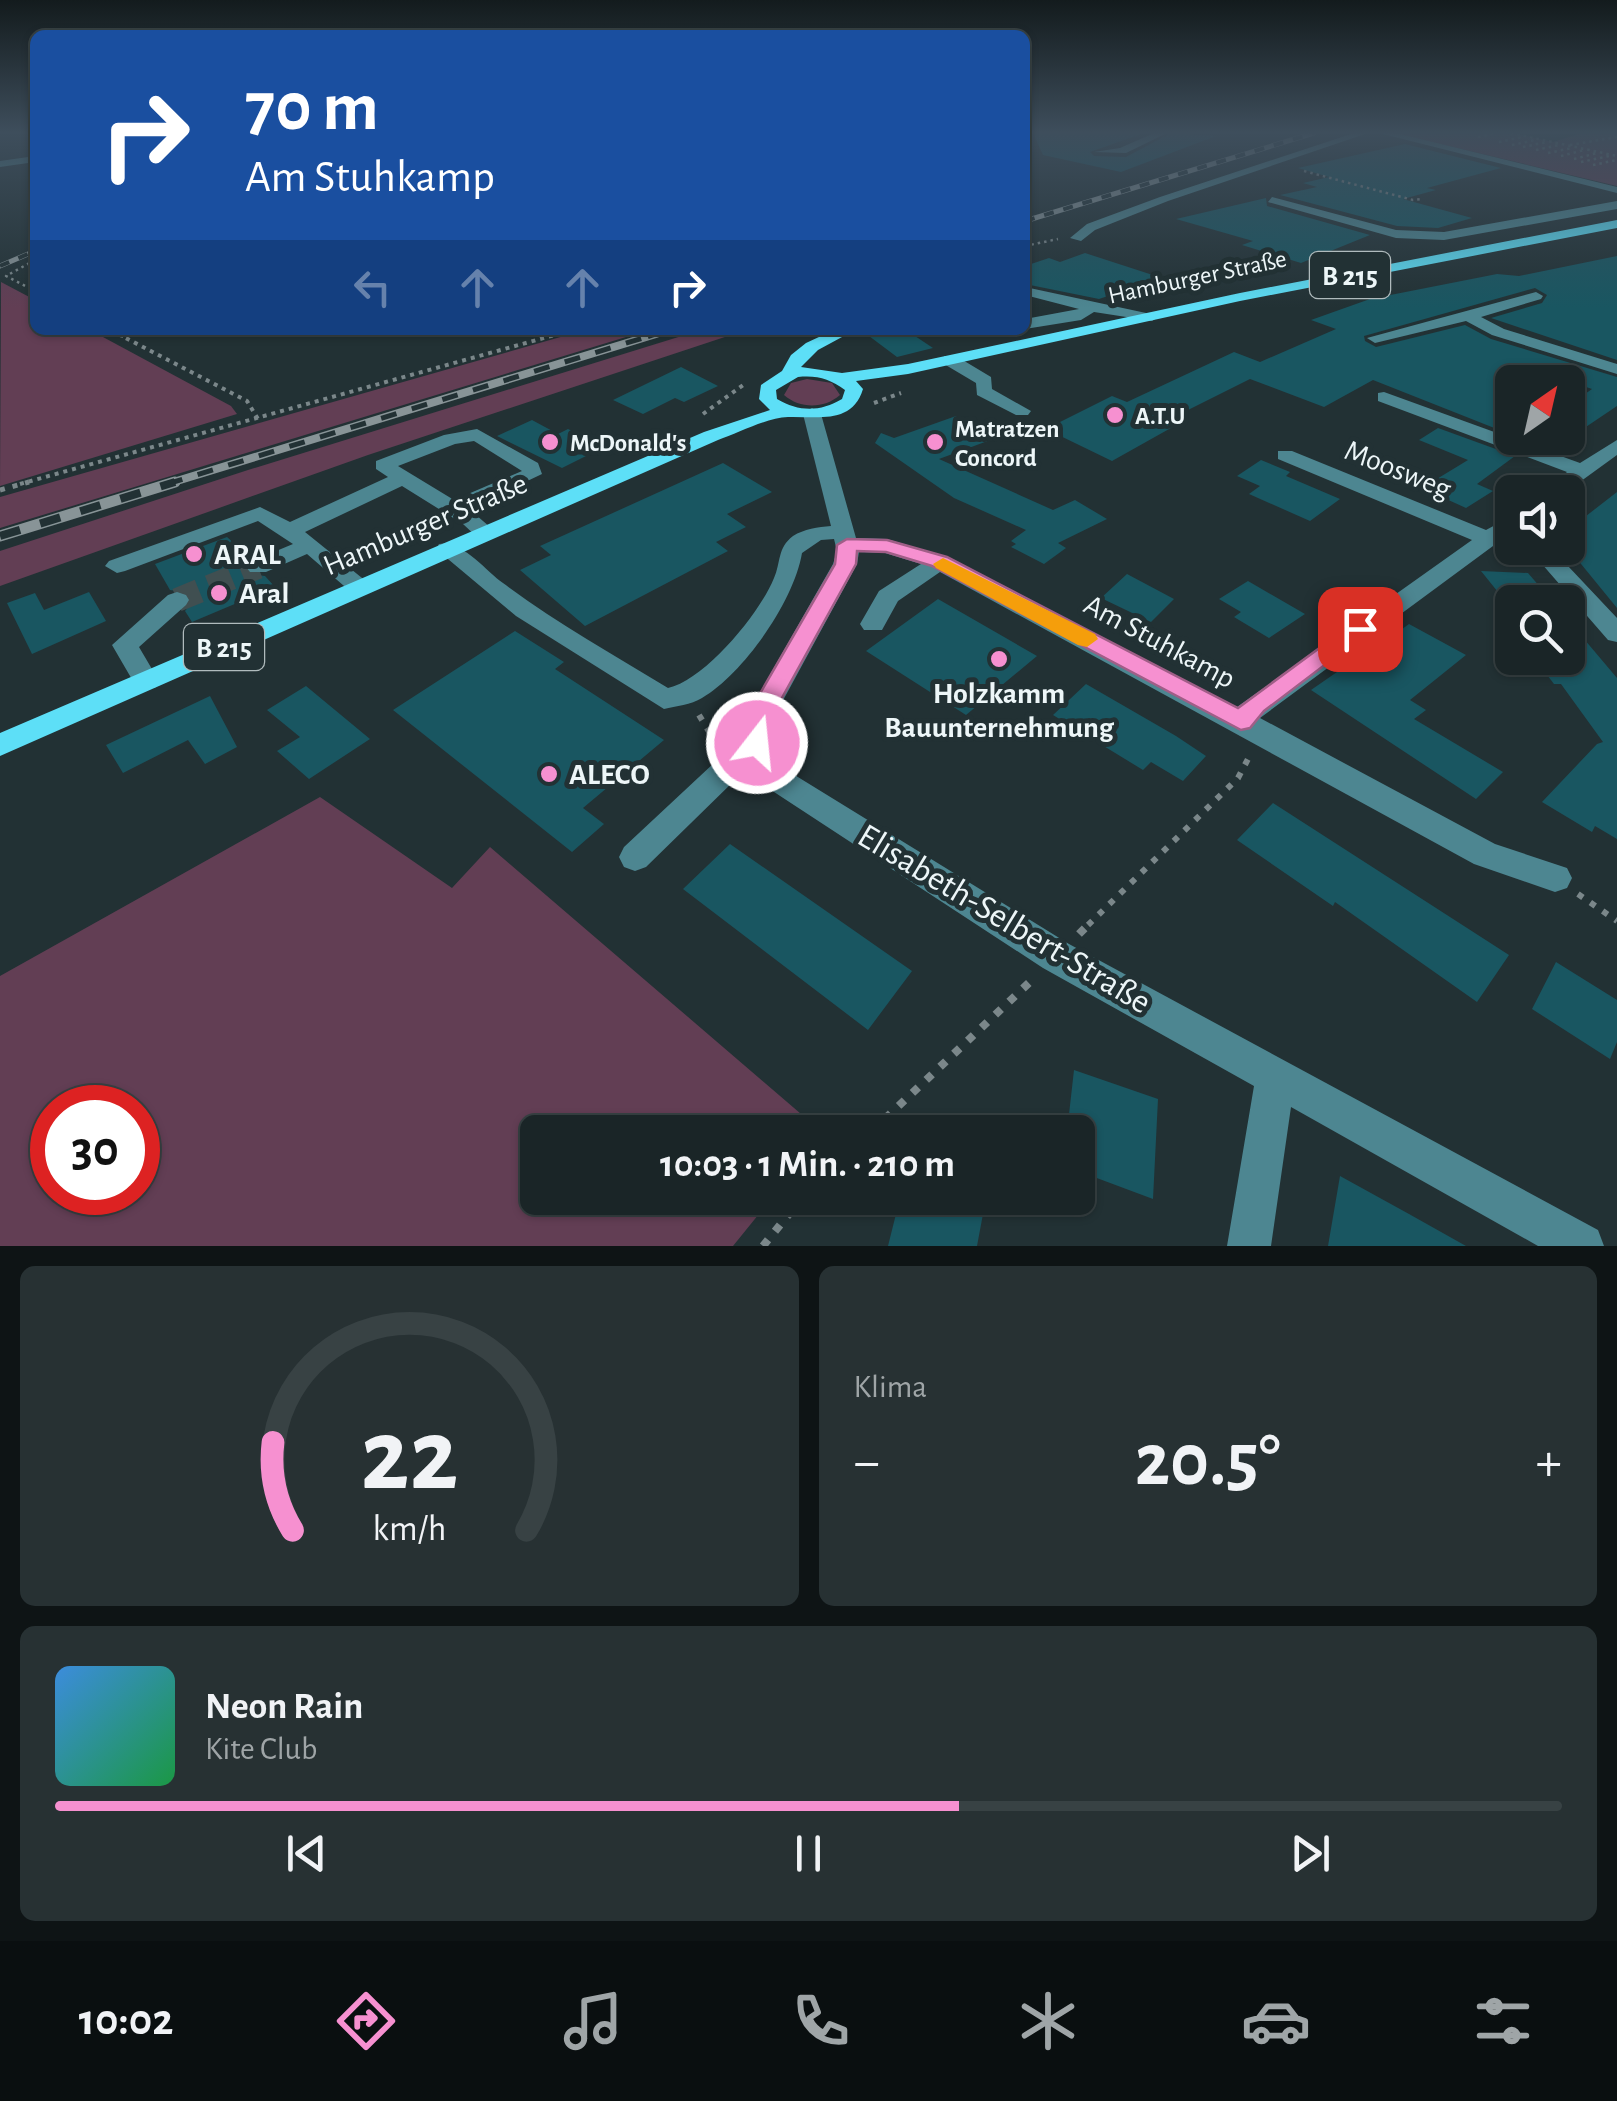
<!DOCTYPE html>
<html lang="de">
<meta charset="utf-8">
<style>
:root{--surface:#1a2527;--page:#273133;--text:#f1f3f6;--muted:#9fa5a7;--line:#384244;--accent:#f690d0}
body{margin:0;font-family:"Alegreya Sans",sans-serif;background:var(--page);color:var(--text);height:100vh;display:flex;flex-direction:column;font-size:38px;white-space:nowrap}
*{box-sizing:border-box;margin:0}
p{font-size:32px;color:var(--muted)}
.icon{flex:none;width:55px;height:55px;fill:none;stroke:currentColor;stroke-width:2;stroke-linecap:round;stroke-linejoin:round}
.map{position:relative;height:1246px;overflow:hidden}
.drawer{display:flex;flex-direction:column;gap:20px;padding:20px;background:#0e1415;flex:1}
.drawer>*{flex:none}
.top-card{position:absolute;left:30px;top:30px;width:1000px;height:305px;border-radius:15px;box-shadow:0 2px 8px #0004,0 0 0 2px var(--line);background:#1a4fa0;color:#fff;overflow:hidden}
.needle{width:65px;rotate:34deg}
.fabs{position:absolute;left:1495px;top:365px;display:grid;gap:20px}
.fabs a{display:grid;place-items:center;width:90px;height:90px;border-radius:15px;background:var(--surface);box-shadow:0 2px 8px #0004,0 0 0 2px var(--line);font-size:50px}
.speed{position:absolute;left:30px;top:1085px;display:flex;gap:20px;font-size:50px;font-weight:700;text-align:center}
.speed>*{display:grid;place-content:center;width:130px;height:130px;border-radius:50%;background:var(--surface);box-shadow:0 2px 8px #0004,0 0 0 2px var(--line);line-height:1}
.speed .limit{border:15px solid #d22;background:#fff;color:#111}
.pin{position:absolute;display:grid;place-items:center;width:85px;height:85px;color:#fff;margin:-42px;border-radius:20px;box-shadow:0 5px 15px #0006}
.me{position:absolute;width:110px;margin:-55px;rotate:16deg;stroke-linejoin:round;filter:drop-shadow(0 0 8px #0008)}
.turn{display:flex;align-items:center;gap:35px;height:210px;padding:0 50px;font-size:45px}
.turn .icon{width:130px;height:130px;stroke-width:2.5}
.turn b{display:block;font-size:70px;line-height:85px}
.lanes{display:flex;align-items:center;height:95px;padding:0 50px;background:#0003;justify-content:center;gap:50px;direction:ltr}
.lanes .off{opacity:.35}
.big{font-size:75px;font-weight:700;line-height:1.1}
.drawer .widget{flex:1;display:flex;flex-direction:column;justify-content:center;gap:15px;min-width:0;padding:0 35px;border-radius:15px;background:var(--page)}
.drawer .dial{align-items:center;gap:0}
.dial svg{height:260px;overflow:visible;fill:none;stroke:var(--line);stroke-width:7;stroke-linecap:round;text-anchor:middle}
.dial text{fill:var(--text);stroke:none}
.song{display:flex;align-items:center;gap:30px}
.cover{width:120px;height:120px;border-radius:15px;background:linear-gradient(135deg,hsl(210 70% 55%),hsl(140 70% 35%))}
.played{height:10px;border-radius:5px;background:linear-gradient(90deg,var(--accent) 60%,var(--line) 60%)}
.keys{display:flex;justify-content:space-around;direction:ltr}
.heat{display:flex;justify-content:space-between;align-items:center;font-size:55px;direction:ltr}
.drawer .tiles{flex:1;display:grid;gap:20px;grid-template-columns:1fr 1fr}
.widget:last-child{grid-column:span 2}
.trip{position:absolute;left:520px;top:1115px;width:575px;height:100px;border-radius:15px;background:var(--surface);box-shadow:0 2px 8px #0004,0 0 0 2px var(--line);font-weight:700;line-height:100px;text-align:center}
.tabs{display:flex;height:160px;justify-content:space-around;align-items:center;background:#0a0f10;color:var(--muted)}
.tabs .icon{width:70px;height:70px}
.tabs .current{color:var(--accent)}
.tabs b{font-size:45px;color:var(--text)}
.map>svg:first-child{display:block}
.green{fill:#623e54;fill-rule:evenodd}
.building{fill:#195661}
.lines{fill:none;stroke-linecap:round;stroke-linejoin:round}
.minor-tunnel{stroke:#404f51;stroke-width:24;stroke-dasharray:24 11;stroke-linecap:butt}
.path-far4{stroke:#7b878a;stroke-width:2.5;stroke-dasharray:2.5 4;stroke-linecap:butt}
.path-far3{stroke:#7b878a;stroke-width:4;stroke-dasharray:4 5;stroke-linecap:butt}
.path-far2{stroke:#7b878a;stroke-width:5;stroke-dasharray:5 8;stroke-linecap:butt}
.path-far1{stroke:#7b878a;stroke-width:6;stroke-dasharray:6 9;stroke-linecap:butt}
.path{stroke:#7b878a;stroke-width:8;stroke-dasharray:8 11;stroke-linecap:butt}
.minor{fill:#4d8691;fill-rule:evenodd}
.major{fill:#5ddff7;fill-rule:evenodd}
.rail-far2-casing{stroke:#889497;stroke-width:5}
.rail-far1-casing{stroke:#889497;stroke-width:8}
.rail-casing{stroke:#889497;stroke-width:11}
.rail-far2{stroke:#223134;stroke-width:4;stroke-dasharray:10;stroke-linecap:butt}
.rail-far1{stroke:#223134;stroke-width:5;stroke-dasharray:16;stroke-linecap:butt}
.rail{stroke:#223134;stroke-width:8;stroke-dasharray:21;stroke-linecap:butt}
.route{fill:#f690d0;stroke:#a05e87;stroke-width:2.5}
.slow{fill:#f59e0b}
.poi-dot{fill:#f690d0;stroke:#223134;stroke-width:4}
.labels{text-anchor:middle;stroke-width:10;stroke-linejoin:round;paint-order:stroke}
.far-street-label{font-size:25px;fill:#edf6f8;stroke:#223134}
.far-poi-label{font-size:25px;font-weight:bold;fill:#edf6f8;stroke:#223134;text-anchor:start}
.shield{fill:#223134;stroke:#b0bbbd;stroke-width:2.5}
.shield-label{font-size:28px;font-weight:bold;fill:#edf6f8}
.street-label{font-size:30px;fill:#edf6f8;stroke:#223134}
.poi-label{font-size:30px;font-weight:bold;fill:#edf6f8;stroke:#223134;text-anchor:start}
.near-street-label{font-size:35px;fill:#edf6f8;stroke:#223134}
</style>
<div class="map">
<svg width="1617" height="1246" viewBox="0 0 1617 1246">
<rect width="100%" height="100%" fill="#223134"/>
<path class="green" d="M1394 133H1513L1553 142 1582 133H1617V186Z
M1 282 35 300V330H90L231 406 237 414 0 486Z
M585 330H649L0 528V497Z
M701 330H746L368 455 0 586V551L248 470Z
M807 379 832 383 840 395C824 409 800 409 784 395L791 383Z
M320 797 452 888 490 847 822 1132H538V1198H772L733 1246H0V976ZM52 1108H138V1192H52Z"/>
<path class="building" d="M1033 133H1144L1090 152 1094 156 1126 157 1171 133 1216 136 1121 172 1043 155Z
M1405 144 1501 168 1427 188 1436 190 1403 199 1472 218 1438 228 1397 226 1280 195 1317 187 1303 183 1329 177 1298 168Z
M1266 198 1267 206 1370 235 1301 263 1242 245 1253 241 1176 219Z
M1085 253 1162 278 1099 299 1025 284V266L1049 258 1060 262Z
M1617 256V360L1491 318 1542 303 1547 295 1535 288 1364 336 1365 341 1376 347 1465 325 1491 339 1617 377V406L1568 439V406L1592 389 1536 370 1512 382V435L1373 380 1324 407 1250 379 1168 420 1178 424 1112 461 1046 429 1112 396 1127 402 1234 352 1260 362 1336 329 1311 320 1370 299 1497 274 1519 276Z
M861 330H906L933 348 897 357Z
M681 367 718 386 684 402 675 398 643 414 613 400Z
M956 416 993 439 939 459 1053 510 1075 500 1107 519 1058 543 1066 548 1044 564 1011 547 1016 544 1011 541 1026 530 954 498 875 443 881 433 894 438Z
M532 420 558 434 568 429 604 447 562 468 497 436Z
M1438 428 1515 456 1477 484 1493 491 1466 508 1422 488 1468 460 1419 440Z
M1261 460 1290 472 1286 476 1340 499 1310 521 1249 494 1260 486 1237 476Z
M723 463 772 492 727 514 746 527 716 542 728 551 585 626 520 570 551 555 540 546Z
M1617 492V608L1568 548V530Z
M227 537 250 558 242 567 247 574 265 576 275 587 192 622 185 611 192 602 189 593 170 590 155 564Z
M1481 571 1528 573 1553 602H1506Z
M1127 574 1174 599 1151 622 1101 598Z
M1248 581 1305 614 1269 638 1234 617 1241 612 1219 599Z
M89 592 106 621 32 654 7 603 35 593 44 610Z
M938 599 1037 656 966 715 866 651Z
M1568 620 1617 678V839L1595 826 1592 832 1542 802 1597 744 1603 742 1561 684H1554L1534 658H1568Z
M1409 624 1466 655 1410 700 1426 710 1414 719 1503 772 1476 799 1311 690 1350 663 1353 665Z
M515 631 564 662 555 669 664 740 583 808 604 824 572 852 393 710Z
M1086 684 1176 736 1206 756 1183 781 1151 762 1143 770 1053 715Z
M306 686 370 739 309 779 277 751 300 737 267 710Z
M210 696 237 747 205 764 188 740 123 773 106 745Z
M1273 803 1509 955 1477 1002 1335 902 1333 906 1237 840Z
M730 844 912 971 868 1030 683 889Z
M1556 962 1617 1000V1042L1610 1059 1532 1009Z
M1074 1070 1158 1099 1153 1199 1078 1171V1132H1067Z
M1340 1176 1409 1214 1466 1246H1328Z
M900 1198H986L977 1246H888Z"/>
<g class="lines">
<path class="minor-tunnel" d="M177 600 258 567"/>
<path class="path-far4" d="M1511 133 1617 156
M1478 137 1495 133
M1499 142 1523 137
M1512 145 1535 140
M1570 145 1617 137
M1523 147 1547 142
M1536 150 1559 145
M1548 153 1572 148
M1561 156 1584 150
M1574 159 1597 153
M1581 162 1609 156
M1593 165 1617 160
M1304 171 1413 200 1422 199
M1025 246 1058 239
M35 260 6 276 35 291
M110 330 123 337
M549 337 573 330"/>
<path class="path-far3" d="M118 334 247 401 258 419
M874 403 901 393
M703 414 746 383
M20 484 558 334"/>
<path class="path-far2" d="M0 490 29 482"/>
<path class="path-far1" d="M699 715 719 748
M1578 894 1617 921
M1088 925 1238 778 1248 759"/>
<path class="path" d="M1079 934 1091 922
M871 1132 1032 980
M763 1246 802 1198"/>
<path class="minor" d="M1154 133H1167L1126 153 1094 152 1120 148Z
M1354 133H1368L1168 201 1095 230 1081 241 1070 238 1087 224 1160 197Z
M1379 133H1396L1617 187V193Z
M35 156V162L0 167V161Z
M1272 197 1396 230 1444 232 1617 201V209L1444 240 1396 238 1268 202Z
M1025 287 1160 316 1152 321 1094 312 1081 320 1025 329V319L1079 309 1025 295Z
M1536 292 1543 296 1541 299 1481 317 1504 329 1617 364V374L1492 335 1466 321 1375 343 1367 338Z
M944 356H956L991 377 992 389 1031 411 1028 415H1016L977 395 976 383 944 364Z
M1384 392 1580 463 1617 440V455L1566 492H1543L1567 472 1378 401V393Z
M812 408 821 414 856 538 887 539 947 557 1237 707 1472 540 1278 459V451H1292L1486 530 1512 516V532L1260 718 1495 844 1567 868 1572 878 1567 888 1555 892 1474 864 940 572 898 601 882 630H864L860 624 879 591 921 564 885 553 859 552 857 564 774 717C773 741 776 756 793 774L1069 944 1598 1230 1604 1246H1538L1291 1107 1271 1246H1227L1254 1086 1043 968 771 790 757 771 736 779 646 867 635 871 624 867 619 857 624 847 714 763 747 751 746 717 833 564 837 551 834 539 821 540 802 553C794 601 744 673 702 698 691 705 676 706 664 709L516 616 436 549 439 544C461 539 486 571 503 583 555 622 612 654 668 688 705 680 760 613 774 578 781 563 777 548 793 536 804 529 818 527 831 526L803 414Z
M477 429 538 463 542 474 469 509 497 533 494 538H478L463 524 402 486 305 532 367 582 371 587 367 592H351L307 554 266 572H250L246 567 250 562 293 544 258 521 125 571 117 573 105 566 109 561 260 507 290 522 388 477 376 469V461L444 435ZM474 441 522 471 454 500 398 466 455 444Z
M1528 548H1551L1617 618V642L1608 640Z
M177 592 186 595 189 600 186 605 139 647 159 681 155 688H137L112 645 168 595Z"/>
<path class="major" d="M1617 220V228L1240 301 908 374 856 381 863 389C852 425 817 416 788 417 766 418 738 433 718 440L0 756V733L704 432 770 410 759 399 761 385 782 371 791 355 806 343 834 330H855L818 350 801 367 842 373 908 364 1240 293ZM798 377C817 375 830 379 845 390L842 399C820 412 799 412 777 399L776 390Z"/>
<g class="rail-far2-casing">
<path id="rail-far2" d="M1025 221 1314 133
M0 266 35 251
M648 337 669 330"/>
</g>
<g class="rail-far1-casing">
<path id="rail-far1" d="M167 484 656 334"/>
</g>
<g class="rail-casing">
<path id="rail" d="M0 536 175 482"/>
</g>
<use href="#rail-far2" class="rail-far2"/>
<use href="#rail-far1" class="rail-far1"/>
<use href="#rail" class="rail"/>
</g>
<linearGradient id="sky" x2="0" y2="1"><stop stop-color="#131b1d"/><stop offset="0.43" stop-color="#3e4e5c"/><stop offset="1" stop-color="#3e4e5c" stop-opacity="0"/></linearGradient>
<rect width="1617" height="308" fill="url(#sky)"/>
<path class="route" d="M847 539 887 540 947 557 1238 708 1352 624 1360 621 1372 629 1264 711 1250 728 1241 730 932 566 886 552 857 551 856 564 772 716 767 750H748L744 743 747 716 835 564 837 545Z"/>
<path class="slow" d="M943 558 1095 634 1098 639 1087 647 1078 645 936 568 933 564Z"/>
<g class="poi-dot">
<circle cx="1115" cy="415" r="10"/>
<circle cx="550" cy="442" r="10"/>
<circle cx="935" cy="442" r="10"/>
<circle cx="194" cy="554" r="10"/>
<circle cx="219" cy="593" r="10"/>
<circle cx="999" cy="659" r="10"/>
<circle cx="549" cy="774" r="10"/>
</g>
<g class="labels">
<g class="far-street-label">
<text transform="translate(1197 276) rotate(-12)" y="9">Hamburger Straße</text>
</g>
<g class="far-poi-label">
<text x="1135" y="424">A.T.U</text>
<text x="955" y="437">Matratzen<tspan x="955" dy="29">Concord</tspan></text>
<text x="570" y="451">McDonald's</text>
</g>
<g class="shield">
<rect x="1310" y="252" width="80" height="46" rx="8"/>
<rect x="184" y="624" width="80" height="46" rx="8"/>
</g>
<g class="shield-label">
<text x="1350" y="285">B 215</text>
<text x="224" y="657">B 215</text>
</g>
<g class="street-label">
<text transform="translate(1398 469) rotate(22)" y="10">Moosweg</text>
<text transform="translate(425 524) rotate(-23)" y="10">Hamburger Straße</text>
<text transform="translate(1160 641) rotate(28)" y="10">Am Stuhkamp</text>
</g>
<g class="poi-label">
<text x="214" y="564">ARAL</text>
<text x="239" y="603">Aral</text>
<text x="999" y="703" text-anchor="middle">Holzkamm<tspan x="999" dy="34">Bauunternehmung</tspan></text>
<text x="569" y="784">ALECO</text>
</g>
<g class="near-street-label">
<text transform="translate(1005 918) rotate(31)" y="12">Elisabeth-Selbert-Straße</text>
</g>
</g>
</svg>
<div class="fabs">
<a><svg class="needle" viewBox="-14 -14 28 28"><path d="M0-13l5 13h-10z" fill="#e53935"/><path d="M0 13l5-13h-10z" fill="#9fa5a7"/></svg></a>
<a><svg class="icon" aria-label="sound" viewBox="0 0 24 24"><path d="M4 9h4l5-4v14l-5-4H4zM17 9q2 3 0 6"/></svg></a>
<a><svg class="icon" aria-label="search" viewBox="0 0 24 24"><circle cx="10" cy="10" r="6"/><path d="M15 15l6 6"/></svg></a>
</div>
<div class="speed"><div class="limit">30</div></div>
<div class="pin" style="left:1360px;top:629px;background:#d93025"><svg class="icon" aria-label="arrive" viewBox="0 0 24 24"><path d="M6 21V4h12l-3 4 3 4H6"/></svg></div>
<svg class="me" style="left:757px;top:743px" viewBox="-20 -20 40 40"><circle r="17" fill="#f690d0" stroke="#fff" stroke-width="3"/><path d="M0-11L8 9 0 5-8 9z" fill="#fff"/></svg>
<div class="trip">10:03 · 1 Min. · 210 m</div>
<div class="top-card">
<div class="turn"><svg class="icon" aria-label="right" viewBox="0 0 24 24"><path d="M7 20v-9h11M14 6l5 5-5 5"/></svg><div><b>70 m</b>Am Stuhkamp</div></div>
<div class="lanes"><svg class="icon off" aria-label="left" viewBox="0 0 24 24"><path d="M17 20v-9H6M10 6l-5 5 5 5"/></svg><svg class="icon off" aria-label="ahead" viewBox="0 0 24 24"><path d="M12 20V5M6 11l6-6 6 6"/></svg><svg class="icon off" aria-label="ahead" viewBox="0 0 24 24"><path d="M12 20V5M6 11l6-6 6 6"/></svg><svg class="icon" aria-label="right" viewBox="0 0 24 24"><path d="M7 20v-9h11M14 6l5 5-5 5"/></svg></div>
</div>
</div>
<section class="drawer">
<div class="tiles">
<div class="widget dial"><svg viewBox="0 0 100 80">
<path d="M14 69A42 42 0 1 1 86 69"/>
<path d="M14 69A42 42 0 0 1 8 42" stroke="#f690d0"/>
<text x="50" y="56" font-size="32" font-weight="700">22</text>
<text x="50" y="72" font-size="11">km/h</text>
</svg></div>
<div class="widget"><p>Klima</p>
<div class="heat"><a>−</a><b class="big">20.5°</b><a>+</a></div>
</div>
<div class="widget">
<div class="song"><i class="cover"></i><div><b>Neon Rain</b><p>Kite Club</p></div></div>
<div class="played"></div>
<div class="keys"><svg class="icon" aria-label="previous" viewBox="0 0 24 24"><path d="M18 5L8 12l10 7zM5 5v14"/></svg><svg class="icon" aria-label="pause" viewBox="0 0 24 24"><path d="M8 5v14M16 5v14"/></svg><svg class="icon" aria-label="next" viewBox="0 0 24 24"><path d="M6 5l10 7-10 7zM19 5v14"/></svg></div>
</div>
</div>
</section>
<nav class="tabs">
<b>10:02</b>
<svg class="icon current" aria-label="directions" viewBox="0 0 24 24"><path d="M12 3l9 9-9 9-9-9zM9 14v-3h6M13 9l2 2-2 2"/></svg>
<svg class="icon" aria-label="music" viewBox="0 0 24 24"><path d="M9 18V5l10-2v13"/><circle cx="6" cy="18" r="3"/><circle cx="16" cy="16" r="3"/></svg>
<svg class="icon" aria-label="phone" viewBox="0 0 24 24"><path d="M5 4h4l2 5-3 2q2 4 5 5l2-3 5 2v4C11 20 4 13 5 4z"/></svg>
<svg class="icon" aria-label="climate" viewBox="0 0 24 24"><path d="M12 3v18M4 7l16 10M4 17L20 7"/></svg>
<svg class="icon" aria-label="car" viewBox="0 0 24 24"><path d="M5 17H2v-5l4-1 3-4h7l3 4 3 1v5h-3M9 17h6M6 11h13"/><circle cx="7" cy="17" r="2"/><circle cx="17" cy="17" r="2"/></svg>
<svg class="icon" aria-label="filters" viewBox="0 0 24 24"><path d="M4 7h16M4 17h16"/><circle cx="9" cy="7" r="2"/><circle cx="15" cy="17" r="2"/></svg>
</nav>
